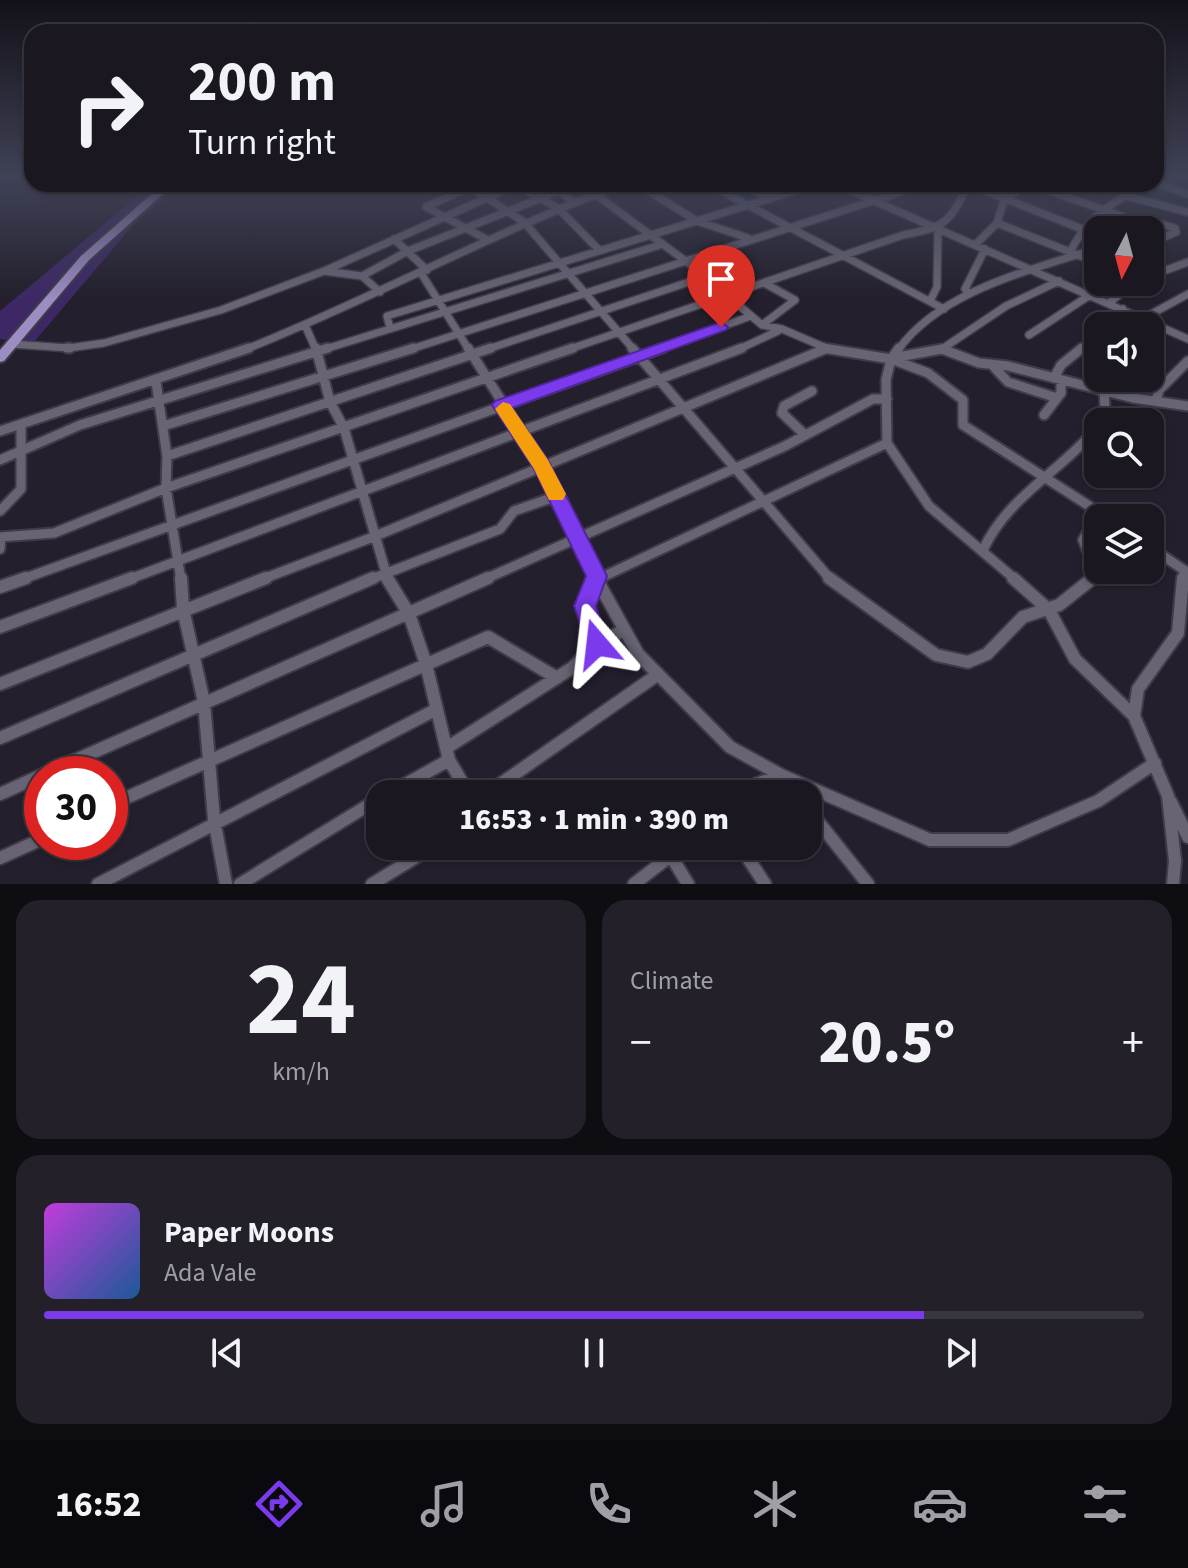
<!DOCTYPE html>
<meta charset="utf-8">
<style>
:root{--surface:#1a1721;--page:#23202a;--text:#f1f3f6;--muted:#9f9fa5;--line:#38363f;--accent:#7c3aed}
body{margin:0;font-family:"Source Sans 3",sans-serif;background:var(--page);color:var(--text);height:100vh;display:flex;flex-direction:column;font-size:30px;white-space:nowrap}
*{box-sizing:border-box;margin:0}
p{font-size:26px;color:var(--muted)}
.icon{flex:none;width:44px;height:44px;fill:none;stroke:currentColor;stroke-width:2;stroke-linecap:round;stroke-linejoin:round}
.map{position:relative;height:884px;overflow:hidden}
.side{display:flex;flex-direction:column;gap:16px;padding:16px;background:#0e0d12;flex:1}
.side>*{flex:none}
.hud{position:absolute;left:24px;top:24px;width:1140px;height:168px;border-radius:24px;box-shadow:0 2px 6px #0004,0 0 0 2px var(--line);background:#1a1721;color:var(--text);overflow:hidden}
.needle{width:52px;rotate:186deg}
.fabs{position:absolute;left:1084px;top:216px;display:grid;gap:16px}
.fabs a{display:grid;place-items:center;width:80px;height:80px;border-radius:16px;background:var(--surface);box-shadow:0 2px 6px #0004,0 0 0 2px var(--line);font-size:40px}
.speed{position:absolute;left:24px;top:756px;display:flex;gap:16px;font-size:40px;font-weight:700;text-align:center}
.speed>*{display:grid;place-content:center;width:104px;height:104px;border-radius:50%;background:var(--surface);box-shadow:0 2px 6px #0004,0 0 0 2px var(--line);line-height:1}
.speed .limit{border:12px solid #d22;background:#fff;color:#111}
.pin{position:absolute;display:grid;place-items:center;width:68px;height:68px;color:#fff;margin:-82px -34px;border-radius:50% 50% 50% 0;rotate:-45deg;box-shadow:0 0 8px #0007}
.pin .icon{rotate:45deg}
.me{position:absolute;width:88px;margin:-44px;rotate:343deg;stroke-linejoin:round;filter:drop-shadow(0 0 6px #0008)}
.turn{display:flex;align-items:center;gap:28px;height:168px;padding:0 32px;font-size:36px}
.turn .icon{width:104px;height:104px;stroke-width:2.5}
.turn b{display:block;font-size:56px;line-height:68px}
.big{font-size:60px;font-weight:800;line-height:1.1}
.side .card{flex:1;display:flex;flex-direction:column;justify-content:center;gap:12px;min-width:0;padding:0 28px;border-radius:24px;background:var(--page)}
.side .dial{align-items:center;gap:0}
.dial b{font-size:104px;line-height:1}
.song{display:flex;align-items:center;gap:24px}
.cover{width:96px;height:96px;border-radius:12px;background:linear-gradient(135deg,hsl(290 70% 55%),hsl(210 70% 35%))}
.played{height:8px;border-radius:4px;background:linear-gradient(90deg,var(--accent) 80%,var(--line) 80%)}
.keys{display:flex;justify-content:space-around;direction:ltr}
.heat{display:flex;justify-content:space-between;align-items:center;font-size:44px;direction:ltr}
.side .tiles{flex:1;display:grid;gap:16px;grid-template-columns:1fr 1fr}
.card:last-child{grid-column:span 2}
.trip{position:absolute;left:366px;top:780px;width:456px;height:80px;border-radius:24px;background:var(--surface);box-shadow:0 2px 6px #0004,0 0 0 2px var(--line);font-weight:800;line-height:80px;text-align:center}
.tabs{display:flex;height:128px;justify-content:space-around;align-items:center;background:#0a090d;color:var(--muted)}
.tabs .icon{width:56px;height:56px}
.tabs .selected{color:var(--accent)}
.tabs b{font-size:36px;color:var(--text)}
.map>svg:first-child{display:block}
.green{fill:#3d2865}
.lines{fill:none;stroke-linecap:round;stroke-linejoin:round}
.minor-far2-casing{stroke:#3f3c47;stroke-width:10}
.minor-far1-casing{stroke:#3f3c47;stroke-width:13}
.minor-casing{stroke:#3f3c47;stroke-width:16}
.primary-casing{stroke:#3f3c47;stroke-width:4}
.minor-far2{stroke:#686474;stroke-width:7}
.minor-far1{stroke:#686474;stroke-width:9}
.minor{stroke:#686474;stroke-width:12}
.primary{fill:#9c8dc3;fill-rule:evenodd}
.route{fill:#7c3aed;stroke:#51269a;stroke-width:2}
.slow{fill:#f59e0b}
</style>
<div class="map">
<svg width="1188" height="884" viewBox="0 0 1188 884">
<rect width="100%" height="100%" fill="#231f2c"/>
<path class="green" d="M152 184H180L134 224 34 342 0 339V311Z"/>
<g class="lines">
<g class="minor-far2-casing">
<path id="minor-far2" d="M1156 183 1188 194
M438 184 454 194
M515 184 558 208 599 250
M571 184 559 191 574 202
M637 184 697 221 748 238
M708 184 944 309
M743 184 770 199
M836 184 1188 339
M968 184 1082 229
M1030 184 1144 224 1134 230
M472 186 426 207 488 240
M470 187 524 222 634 350
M595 194 695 268 762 325 782 329 831 350
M997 223 1098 263
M1144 224 1147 220 1175 228 1176 232 1150 243
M394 239 427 270
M976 244 997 223 1004 200 1027 184
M1070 252C1083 226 1100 210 1126 196L1188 212
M324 271 362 276 380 292
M421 273 469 350
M362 276 408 251 559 191
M1150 276 1188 262
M969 294 965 289 985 249
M930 301 937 287 938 228
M1109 303 1135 282
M1144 318 1188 294
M305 325 316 350
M762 325 795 300 766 284
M1106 326 1123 309
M390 328 387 316 817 184
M1029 335 1090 295
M1150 339 1163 328
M11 344 69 348 104 343 221 310 324 271 516 185
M942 349 1006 306 1059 281
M244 350C372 299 493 232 623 184
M322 350 663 244
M408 350 926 184
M485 350 704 277
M567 350 903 235C945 227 950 223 968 184
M657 350 748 317
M737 350 778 331
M898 350C941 290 1032 270 1098 248
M937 350H944
M1080 350 1098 335"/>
</g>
<g class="minor-far1-casing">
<path id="minor-far1" d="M67 348H70
M316 348 330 402 344 428 388 580
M468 348 542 465 597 580
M632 348 831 580
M823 348 891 359 928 373 963 400V425L1108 518
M899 348 891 359 886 380 887 443 929 506 1016 580
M892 358 942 349 979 363 1008 366 1133 398 1188 406
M991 364 1008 382 1057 398
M1054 378 1061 365 1082 348
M156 382 167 456 166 488 181 580
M1099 390 1110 378
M1156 401 1159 390 1188 361
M1044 415 1061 393V380
M1100 422 1105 408 1104 391
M163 426 414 348
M0 431 249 348
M805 435 782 413 784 406 812 391
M167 456 491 348
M0 460 80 425 328 348
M0 511 21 489V425
M0 537 54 533 166 488 573 348
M1150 547 1187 572
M0 549 1 537
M983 550C1008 496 1062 471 1098 426
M20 580 663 348
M127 580 742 348
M260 580 373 537 825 349
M369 580 500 529 514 511 557 496
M483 580 785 446 873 399H887
M596 580 887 443
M1091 580 1097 574 1083 540 1099 512
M1183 580 1184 570"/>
</g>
<g class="minor-casing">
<path id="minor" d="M181 578 183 609 204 702 214 819 226 884
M387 578 409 614 426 664 449 760 469 794
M596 578 638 654 730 747 781 775 930 840H1008L1098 801 1155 763
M596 578 585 606 597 644
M829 578 936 655 968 662 987 654 1023 617 1059 605 1093 578
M1013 578 1049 610 1075 659 1134 716 1168 796 1175 861 1173 884
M0 587 26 578
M0 627 132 578
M0 684 266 578
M1134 716 1138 689 1178 633 1183 578
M0 738 373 578
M448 747 572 668 597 644 624 630
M44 774 488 578
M0 794 42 775
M388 794 449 760
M486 794 657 675
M746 794 757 784 781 775 796 794
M1171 802 1188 837
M110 805 488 637 557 678
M808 809 868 884
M740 846 765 884
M671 856 688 884
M0 858 42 839
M98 884 437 709
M240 884 380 798
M372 884 434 846
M634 884 683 846"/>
</g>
<g class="primary-casing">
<path id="primary" d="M163 184H174L89 260 4 361 0 362V350L81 256Z"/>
</g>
<use href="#minor-far2" class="minor-far2"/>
<use href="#minor-far1" class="minor-far1"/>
<use href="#minor" class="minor"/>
<use href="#primary" class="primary"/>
</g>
<linearGradient id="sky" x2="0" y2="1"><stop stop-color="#131118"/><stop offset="0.59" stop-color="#3f4256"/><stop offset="1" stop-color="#3f4256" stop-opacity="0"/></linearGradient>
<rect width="1188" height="300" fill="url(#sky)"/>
<path class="route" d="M721 322 728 327 726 330 512 408 548 460 607 576 596 606 608 644 605 652 597 655 589 652 574 606 586 576 534 469 492 405 495 401Z"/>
<path class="slow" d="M503 402 510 404 548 460 566 494 563 500H549L534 469 495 409Z"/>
</svg>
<div class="fabs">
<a><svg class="needle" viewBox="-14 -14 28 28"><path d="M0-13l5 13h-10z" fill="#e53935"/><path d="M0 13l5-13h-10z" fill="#9f9fa5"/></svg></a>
<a><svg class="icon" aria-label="sound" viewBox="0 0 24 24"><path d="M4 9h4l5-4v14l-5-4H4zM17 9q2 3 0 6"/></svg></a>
<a><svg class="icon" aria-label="search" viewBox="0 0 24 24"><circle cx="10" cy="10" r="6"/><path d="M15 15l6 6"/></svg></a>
<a><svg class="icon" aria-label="layers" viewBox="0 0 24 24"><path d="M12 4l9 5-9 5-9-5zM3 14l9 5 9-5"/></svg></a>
</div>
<div class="speed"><div class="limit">30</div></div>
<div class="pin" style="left:721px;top:327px;background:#d93025"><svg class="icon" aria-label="arrive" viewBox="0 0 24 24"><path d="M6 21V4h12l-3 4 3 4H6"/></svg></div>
<svg class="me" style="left:597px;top:644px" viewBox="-20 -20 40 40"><path d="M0-17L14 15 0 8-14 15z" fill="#7c3aed" stroke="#fff" stroke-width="4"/></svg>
<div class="trip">16:53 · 1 min · 390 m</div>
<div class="hud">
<div class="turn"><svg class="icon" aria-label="right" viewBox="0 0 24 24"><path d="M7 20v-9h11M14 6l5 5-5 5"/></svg><div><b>200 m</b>Turn right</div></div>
</div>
</div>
<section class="side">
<div class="tiles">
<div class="card dial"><b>24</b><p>km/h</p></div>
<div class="card"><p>Climate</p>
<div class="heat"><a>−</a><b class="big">20.5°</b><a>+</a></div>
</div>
<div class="card">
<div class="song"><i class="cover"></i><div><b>Paper Moons</b><p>Ada Vale</p></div></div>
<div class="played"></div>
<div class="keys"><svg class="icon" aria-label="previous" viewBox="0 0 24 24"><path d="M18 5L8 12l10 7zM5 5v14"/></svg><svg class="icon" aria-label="pause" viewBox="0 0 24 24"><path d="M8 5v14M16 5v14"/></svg><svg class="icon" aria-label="next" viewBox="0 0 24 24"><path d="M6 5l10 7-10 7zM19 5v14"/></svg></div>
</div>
</div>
</section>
<nav class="tabs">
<b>16:52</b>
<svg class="icon selected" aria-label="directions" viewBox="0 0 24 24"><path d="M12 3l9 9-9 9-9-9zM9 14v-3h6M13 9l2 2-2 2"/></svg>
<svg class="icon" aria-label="music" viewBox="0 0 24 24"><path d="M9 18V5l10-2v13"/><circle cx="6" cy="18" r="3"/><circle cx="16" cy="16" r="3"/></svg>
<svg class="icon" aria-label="phone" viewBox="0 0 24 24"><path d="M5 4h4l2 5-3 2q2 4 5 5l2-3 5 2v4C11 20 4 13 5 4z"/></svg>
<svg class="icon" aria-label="climate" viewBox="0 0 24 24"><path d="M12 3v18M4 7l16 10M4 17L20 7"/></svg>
<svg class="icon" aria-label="car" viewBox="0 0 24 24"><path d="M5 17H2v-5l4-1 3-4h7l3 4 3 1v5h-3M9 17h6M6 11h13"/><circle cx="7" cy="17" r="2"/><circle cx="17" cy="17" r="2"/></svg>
<svg class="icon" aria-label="filters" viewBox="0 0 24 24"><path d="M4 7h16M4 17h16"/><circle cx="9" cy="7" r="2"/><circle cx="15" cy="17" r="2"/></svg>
</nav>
